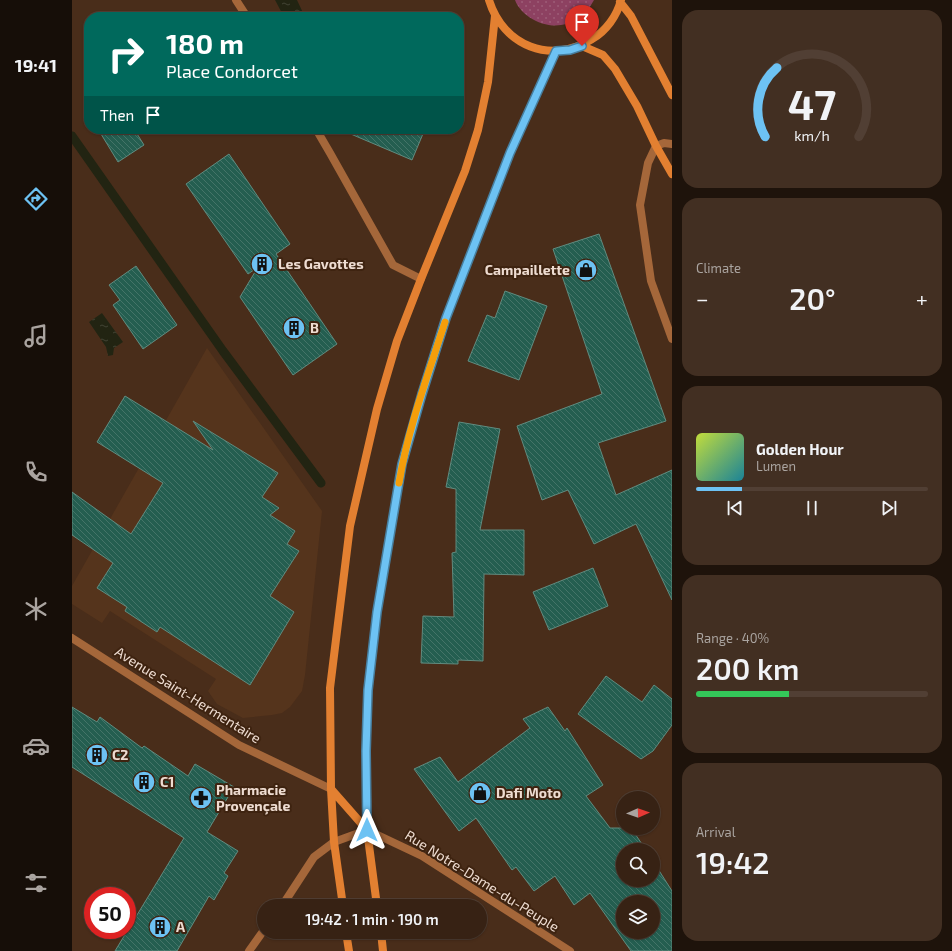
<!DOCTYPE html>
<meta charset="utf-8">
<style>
:root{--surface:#372214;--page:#422f22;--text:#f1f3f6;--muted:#aaa4a0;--line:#513f34;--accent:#6dc2f3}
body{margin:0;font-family:"Exo 2",sans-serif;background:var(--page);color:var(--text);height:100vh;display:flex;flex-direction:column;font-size:15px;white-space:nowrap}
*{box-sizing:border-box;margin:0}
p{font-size:13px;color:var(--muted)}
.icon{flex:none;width:22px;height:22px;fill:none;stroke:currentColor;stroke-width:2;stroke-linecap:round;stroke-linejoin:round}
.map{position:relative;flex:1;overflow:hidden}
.panel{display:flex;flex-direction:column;gap:10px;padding:10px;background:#1e130b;width:280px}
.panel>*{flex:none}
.hud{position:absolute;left:12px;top:12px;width:380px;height:122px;border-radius:16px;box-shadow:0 1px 3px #0004,0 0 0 1px var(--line);background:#00695c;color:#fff;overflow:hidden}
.needle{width:26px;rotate:88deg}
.controls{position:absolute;left:544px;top:791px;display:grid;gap:8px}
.controls a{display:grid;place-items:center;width:44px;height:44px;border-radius:50%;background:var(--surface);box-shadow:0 1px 3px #0004,0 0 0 1px var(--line);font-size:20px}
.speed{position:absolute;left:12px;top:887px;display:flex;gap:8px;font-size:20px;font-weight:700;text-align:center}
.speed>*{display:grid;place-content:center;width:52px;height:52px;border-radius:50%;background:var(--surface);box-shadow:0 1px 3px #0004,0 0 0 1px var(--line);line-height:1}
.speed .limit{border:6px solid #d22;background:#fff;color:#111}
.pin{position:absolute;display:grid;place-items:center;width:34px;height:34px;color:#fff;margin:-41px -17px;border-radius:50% 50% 50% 0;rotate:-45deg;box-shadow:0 0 4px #0007}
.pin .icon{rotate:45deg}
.me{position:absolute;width:44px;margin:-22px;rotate:0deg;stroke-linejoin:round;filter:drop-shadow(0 0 3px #0008)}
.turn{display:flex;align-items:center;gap:14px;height:84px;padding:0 16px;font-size:18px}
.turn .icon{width:52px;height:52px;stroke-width:2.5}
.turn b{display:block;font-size:28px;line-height:34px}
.then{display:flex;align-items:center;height:38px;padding:0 16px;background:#0003;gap:8px;font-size:15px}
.big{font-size:30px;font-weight:600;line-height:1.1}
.panel .card{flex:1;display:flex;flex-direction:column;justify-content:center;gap:6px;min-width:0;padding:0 14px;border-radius:16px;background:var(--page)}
.panel .dial{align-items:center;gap:0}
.dial svg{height:104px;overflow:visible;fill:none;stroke:var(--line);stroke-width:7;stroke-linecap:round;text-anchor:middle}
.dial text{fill:var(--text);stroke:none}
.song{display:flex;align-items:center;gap:12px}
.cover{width:48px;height:48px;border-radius:6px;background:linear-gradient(135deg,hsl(70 70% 55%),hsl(190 70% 35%))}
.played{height:4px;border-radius:2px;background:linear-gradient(90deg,var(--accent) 20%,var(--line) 20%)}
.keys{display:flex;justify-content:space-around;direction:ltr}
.heat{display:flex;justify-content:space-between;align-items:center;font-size:22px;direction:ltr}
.charge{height:6px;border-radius:3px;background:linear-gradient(90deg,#34c759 40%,var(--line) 0)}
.trip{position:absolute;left:185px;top:899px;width:230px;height:40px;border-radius:20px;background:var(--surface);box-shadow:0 1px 3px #0004,0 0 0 1px var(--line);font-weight:600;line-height:40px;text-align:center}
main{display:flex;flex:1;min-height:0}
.dock{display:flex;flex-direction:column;width:72px;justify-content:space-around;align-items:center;background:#160e08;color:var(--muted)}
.dock .icon{width:28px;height:28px}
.dock .active{color:var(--accent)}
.dock b{font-size:18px;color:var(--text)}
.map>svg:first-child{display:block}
.built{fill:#55341c}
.grass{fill:url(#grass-dots)}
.water{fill:url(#water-ripples)}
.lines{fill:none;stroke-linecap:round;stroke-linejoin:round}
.stream{stroke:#222412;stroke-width:9}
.building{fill:url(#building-back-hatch);stroke:#618b7f;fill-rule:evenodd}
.service{stroke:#a5673a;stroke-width:8}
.minor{stroke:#a5673a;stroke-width:8}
.tertiary{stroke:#a5673a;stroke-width:8}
.secondary{stroke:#e38031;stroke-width:8}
.route-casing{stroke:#477e9e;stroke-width:10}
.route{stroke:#6dc2f3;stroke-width:7}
.slow{stroke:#f59e0b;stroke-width:7}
.labels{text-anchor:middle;stroke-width:4;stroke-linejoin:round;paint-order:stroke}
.poi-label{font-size:14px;font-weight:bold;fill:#eedcd1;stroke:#3e2310;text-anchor:start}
.street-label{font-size:14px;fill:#eedcd1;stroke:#3e2310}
</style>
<main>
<nav class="dock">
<b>19:41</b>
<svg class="icon active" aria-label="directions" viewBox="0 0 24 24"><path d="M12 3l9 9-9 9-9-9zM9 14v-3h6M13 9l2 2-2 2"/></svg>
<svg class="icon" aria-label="music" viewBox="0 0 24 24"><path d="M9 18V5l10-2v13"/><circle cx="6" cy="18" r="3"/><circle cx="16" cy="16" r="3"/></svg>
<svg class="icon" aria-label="phone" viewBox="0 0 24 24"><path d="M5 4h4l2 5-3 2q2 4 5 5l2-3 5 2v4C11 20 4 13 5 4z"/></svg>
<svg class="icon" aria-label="climate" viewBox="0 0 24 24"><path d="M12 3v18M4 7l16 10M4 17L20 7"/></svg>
<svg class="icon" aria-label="car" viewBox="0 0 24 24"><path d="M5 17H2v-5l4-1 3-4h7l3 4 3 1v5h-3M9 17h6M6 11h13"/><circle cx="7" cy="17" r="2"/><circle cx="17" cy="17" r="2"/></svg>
<svg class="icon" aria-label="filters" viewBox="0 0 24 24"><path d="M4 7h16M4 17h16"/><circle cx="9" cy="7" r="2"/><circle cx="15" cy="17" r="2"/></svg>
</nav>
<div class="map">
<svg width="600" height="951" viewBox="0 0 600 951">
<defs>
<pattern id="grass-dots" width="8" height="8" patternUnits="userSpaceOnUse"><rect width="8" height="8" fill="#8d4161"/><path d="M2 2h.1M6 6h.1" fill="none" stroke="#9d5c77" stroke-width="1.8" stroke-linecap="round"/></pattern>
<pattern id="water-ripples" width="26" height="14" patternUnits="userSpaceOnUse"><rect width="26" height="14" fill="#222412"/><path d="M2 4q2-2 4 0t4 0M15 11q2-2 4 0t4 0" fill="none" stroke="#424333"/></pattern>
<pattern id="building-back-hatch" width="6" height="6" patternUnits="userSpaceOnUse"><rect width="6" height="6" fill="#245e50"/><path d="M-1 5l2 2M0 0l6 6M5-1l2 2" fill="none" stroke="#447468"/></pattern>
</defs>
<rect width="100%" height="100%" fill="#492d1a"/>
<path class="built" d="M135 348 250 511 233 675 230 691 218 707 210 713 200 715 171 718 145 704 136 691 144 679 38 611 30 623 0 604V586Z"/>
<path class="grass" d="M443 0H522C508 26 481 33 457 17 451 13 445 6 443 0Z"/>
<path class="water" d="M203 0H225L233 17H212Z
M30 313 51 342 42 348 41 355 36 356 34 347 17 322Z"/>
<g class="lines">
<path class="stream" d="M0 136 151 351 249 483"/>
</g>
<path class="building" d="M26 129H62L72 145 46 162Z
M267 129H353L340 160Z
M157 154 218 244 204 254 265 344 221 375 168 297 186 267 176 274 114 184Z
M527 234 594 421 526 443 544 495 600 470V600L564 524 522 544 496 490 470 500 445 426 530 394 481 249Z
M64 266 105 325 71 349 41 305 48 300 37 285Z
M433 291 475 306 447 380 396 361 415 315 423 318Z
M53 396 141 450 121 421 206 473 190 497 207 508 198 515 223 531 215 544 227 551 198 596 222 612 178 685 88 627 85 632 53 611 55 607 25 588 41 563 0 535V492L59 534 91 483 25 442Z
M387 422 428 429 408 530H452V575L412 574 411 661 386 660V664L349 663 351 616 382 617 380 553 384 552V489L374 487Z
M521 568 536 606 477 630 461 592Z
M534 676 570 702 582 685 600 699V725L581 751 569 759 506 714Z
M0 707 25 722 28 717 70 748 72 746 116 776 123 764 162 787 135 832 166 851 152 873 156 876 142 900 137 896 105 951H43L112 838 0 767Z
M476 707 493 731 495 728 531 785 514 796 538 828H559L574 850H551V880H581V861L600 891V951H559L518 893 502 905 483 876 462 891 444 867 440 870 404 818 387 831 342 769 368 757 386 782 458 728 451 719ZM551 902H581V932H551Z"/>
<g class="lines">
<path class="service" d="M164 0 175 17
M244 129 258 153 321 265 349 279"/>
<path class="minor" d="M600 144 592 143 584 146 576 163 568 205 579 281 600 339
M210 906 242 857 262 842 295 830 350 856 498 951
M177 951 192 930"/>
<path class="tertiary" d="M0 638 167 745 259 789"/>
<path class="secondary" d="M417 0C431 46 479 65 520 39 534 31 545 16 549 0
M548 2 559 16 600 95
M510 46 531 55 543 69 565 106 584 146 600 174
M259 789 295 830
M271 906 262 842 259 789 258 688 278 526 305 409 325 341 349 279 393 171 406 130 416 82 423 16
M305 906 295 830 294 751 296 691 305 612 330 464 350 393 374 318 438 153 484 51
M274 932 277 951
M309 932 311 951"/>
</g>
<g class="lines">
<g class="route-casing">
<path id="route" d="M295 830 294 751 296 690 305 612 330 464 350 394 374 318 438 153 484 51 498 50 510 46"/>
</g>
<use href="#route" class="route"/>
<path class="slow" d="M327 483C336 428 356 375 373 322"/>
</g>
<defs>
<g id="building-disc" transform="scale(1.15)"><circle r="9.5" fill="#6dc2f3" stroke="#3e2310"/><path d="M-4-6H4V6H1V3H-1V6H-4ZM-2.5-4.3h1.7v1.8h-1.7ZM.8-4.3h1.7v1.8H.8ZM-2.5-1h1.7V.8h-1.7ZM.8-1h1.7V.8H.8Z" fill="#111"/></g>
<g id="shop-disc" transform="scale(1.15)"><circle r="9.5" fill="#6dc2f3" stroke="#3e2310"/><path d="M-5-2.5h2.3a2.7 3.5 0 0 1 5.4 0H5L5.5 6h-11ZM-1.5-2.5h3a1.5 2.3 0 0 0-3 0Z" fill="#111"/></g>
<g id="pharmacy-disc" transform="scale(1.15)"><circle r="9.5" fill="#6dc2f3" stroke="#3e2310"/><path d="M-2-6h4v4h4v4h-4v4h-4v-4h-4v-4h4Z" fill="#111"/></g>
</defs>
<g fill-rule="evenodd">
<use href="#building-disc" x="190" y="264"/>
<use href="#shop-disc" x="514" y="270"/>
<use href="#building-disc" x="222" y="328"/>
<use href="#building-disc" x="25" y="755"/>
<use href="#building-disc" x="72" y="782"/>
<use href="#shop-disc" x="408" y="793"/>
<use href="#pharmacy-disc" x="129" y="798"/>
<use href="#building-disc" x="88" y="927"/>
</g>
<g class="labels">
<g class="poi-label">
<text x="206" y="269">Les Gavottes</text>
<text x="498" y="275" text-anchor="end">Campaillette</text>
<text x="238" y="333">B</text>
<text x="40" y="760">C2</text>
<text x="88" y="787">C1</text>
<text x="144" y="795">Pharmacie<tspan x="144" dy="16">Provençale</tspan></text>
<text x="424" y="798">Dafi Moto</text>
<text x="104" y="932">A</text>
</g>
<g class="street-label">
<text transform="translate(116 695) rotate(32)" y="5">Avenue Saint-Hermentaire</text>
<text transform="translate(410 881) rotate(32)" y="5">Rue Notre-Dame-du-Peuple</text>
</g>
</g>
</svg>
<div class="controls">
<a><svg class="needle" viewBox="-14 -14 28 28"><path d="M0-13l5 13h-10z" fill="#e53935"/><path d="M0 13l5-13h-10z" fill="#aaa4a0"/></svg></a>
<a><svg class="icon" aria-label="search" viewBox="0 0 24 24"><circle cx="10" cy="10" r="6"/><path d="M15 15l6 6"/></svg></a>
<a><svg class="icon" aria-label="layers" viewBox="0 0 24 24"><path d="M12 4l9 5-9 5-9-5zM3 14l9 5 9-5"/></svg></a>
</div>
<div class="speed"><div class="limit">50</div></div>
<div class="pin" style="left:510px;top:46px;background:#d93025"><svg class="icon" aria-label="arrive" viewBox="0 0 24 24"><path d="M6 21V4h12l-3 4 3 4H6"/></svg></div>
<svg class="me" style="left:295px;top:830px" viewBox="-20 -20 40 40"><path d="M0-17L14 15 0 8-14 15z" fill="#6dc2f3" stroke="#fff" stroke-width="4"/></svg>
<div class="trip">19:42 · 1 min · 190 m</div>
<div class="hud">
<div class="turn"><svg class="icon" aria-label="right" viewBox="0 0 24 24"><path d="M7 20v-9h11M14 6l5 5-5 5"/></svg><div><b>180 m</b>Place Condorcet</div></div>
<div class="then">Then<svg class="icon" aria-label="arrive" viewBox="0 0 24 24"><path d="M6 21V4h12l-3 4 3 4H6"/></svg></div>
</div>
</div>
<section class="panel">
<div class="card dial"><svg viewBox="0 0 100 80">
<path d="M14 69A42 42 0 1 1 86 69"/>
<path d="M14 69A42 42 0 0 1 23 16" stroke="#6dc2f3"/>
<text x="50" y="56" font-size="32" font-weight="700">47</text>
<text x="50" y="72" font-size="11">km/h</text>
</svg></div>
<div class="card"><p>Climate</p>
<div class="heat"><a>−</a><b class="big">20°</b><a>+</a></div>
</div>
<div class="card">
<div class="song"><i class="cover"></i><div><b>Golden Hour</b><p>Lumen</p></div></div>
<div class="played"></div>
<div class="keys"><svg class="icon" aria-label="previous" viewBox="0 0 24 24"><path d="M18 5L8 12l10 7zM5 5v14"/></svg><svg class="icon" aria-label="pause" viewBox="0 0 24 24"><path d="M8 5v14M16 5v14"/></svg><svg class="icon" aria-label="next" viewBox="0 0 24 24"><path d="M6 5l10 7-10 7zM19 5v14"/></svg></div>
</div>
<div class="card"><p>Range · 40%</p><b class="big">200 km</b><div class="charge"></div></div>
<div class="card"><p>Arrival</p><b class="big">19:42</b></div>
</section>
</main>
